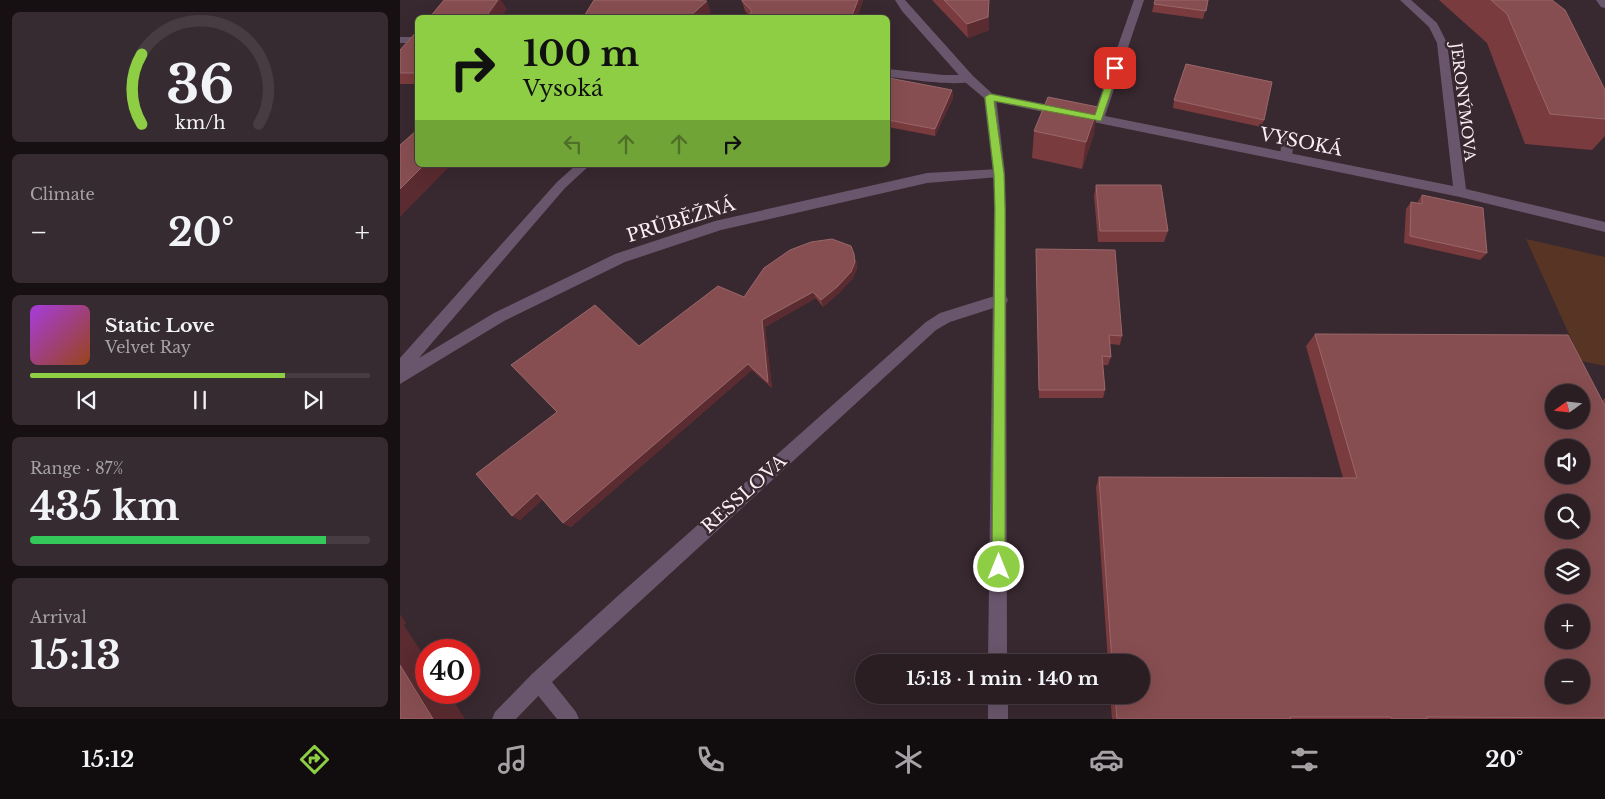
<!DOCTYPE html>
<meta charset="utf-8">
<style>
:root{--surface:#2a1e23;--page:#362b30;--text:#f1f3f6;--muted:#a5a2a6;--line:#463c41;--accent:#8dce44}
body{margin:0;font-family:"Libre Baskerville",serif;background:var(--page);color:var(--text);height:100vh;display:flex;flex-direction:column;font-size:19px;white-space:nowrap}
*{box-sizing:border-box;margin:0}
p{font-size:16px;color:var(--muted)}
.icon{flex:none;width:28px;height:28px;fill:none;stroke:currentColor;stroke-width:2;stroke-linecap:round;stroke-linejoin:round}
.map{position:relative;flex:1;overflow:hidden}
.details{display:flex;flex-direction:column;gap:12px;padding:12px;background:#171013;width:400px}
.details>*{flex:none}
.hud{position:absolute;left:15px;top:15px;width:475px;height:152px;border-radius:8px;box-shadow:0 5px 20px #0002,0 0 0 1px var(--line);background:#8dce44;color:#111;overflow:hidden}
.needle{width:32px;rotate:255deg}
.tools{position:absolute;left:1145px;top:384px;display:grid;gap:10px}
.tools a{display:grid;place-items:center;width:45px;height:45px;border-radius:50%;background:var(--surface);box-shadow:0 5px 20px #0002,0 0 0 1px var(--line);font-size:25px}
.speed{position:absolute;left:15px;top:639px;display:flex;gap:10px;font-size:25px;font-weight:700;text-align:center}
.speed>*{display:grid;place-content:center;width:65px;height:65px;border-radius:50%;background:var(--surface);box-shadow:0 5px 20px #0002,0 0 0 1px var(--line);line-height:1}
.speed .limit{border:8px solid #d22;background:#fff;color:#111}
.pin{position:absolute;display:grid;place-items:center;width:42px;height:42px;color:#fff;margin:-21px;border-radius:10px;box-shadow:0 2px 8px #0006}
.me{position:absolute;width:55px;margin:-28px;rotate:0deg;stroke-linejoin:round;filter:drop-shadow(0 0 4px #0008)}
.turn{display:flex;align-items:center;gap:18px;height:105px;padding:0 25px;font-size:22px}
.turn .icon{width:65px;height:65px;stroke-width:2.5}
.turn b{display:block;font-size:35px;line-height:42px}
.lanes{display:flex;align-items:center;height:48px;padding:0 25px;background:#0003;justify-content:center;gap:25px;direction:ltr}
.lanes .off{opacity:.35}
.big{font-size:38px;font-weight:700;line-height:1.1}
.details .tile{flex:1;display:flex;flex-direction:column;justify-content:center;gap:8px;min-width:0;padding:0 18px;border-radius:8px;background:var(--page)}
.details .dial{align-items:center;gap:0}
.dial svg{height:130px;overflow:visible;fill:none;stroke:var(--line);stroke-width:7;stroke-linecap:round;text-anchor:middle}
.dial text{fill:var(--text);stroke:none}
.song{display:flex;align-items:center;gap:15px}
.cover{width:60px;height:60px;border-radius:8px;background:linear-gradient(135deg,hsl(280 70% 55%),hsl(20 70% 35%))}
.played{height:5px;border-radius:2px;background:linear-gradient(90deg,var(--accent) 75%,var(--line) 75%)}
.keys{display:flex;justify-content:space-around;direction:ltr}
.heat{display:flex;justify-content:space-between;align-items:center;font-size:28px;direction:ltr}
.charge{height:8px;border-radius:4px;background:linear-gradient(90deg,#34c759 87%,var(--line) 0)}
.trip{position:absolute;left:455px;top:654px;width:295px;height:50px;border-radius:25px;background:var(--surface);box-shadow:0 5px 20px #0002,0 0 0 1px var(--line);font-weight:700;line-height:50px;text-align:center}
.tabs{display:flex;height:80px;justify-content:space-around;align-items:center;background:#110c0e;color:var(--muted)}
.tabs .icon{width:35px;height:35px}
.tabs .active{color:var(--accent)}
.tabs b{font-size:22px;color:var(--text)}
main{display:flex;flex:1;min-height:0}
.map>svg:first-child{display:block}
.green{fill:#573423}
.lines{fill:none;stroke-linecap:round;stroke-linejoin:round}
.service{fill:#6a566c;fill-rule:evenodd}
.minor{fill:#6a566c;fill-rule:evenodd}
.tertiary{fill:#6a566c;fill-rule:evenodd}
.wall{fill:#7a3b3e}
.shaded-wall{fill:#5a2b30}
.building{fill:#874e51;stroke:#99676a;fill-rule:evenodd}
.route{fill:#8dce44;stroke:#5c862c}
.labels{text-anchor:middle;stroke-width:5;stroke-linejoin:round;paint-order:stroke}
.far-street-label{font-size:15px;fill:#faeef3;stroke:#38282f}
.street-label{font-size:18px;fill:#faeef3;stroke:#38282f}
</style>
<main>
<section class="details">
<div class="tile dial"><svg viewBox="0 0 100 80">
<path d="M14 69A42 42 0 1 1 86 69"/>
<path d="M14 69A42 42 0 0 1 14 26" stroke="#8dce44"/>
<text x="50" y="56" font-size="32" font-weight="700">36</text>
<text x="50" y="72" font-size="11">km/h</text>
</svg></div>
<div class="tile"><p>Climate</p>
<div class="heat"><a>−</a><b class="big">20°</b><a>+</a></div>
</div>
<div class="tile">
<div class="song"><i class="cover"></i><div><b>Static Love</b><p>Velvet Ray</p></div></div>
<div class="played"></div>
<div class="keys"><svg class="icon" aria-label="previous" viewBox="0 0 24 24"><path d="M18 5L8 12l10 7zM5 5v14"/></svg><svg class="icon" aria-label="pause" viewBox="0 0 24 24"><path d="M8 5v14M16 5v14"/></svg><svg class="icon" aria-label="next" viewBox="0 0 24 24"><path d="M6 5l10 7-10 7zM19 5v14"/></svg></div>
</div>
<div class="tile"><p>Range · 87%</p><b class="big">435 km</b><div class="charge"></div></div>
<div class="tile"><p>Arrival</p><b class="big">15:13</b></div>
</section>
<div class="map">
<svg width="1205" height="719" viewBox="0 0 1205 719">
<rect width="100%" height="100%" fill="#38282f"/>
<path class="green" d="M1126 239 1205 257V366L1181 361Z"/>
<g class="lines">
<path class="service" d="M888 131 894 135 892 157 886 161 880 157 882 135Z
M139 671 146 674 149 681 146 688 116 719H92L95 712 132 674Z"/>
<path class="minor" d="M734 0H744L705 116 1053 186 1037 43 1029 27 1000 0H1011L1037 23 1047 43 1066 189 1205 222V232L1060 197 586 100 584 97 586 94 590 93 694 114Z
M1196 0H1205V8L1201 7Z
M0 37H18V43H0Z
M488 69 543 75H569L575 79C565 89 504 78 488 77Z
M176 165H190L165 188 19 358 94 313 215 254 315 221 527 173 599 169 603 170 605 173 603 176 599 177 527 183 321 230 225 262 104 321 0 384V358L157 182Z
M601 294 606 296 608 300 606 304 550 322 536 330 152 682 176 712 179 719H157L132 688 129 681 132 674 220 594 526 322 540 313Z"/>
<path class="tertiary" d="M495 0H505L573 76 596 97 605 173 606 209 607 662H588L594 209 593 173 584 98 565 82 502 11Z
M588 695H608V719H588Z"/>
</g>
<path class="wall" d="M463 0 457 18H347L349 15 345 11 342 1Z
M532 0H589V30L568 38Z
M808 0 803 19 752 12 754 4Z
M1039 0H1152L1205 90V136L1192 150 1125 144 1087 43Z
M18 30V84H0V50Z
M488 81 552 90 553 98 535 136 488 127Z
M774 100 864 120 861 127 773 108Z
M634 131 694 134 682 169 632 158Z
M696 185 768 231 764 242H698L694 196Z
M1022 195 1087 253 1080 260 1004 243 1006 209 1011 202 1017 203Z
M636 249 722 336 720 345 710 344 711 357 708 365H703L705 390 703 398H639L636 259Z
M456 261 457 269 453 278 439 293 423 307 416 298 365 327 372 388 352 370 171 527 163 523 143 499 120 520 112 516 157 412 239 346 344 297Z
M915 334 1202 401 1205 398V719H712L710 695H741V662H708L696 487 699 477 943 478 906 346Z"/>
<path class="shaded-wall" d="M98 0H101L107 9 101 18H85Z
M458 0H463L457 18H451Z
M589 0V30L568 38 567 24Z
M307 1 311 12 306 18H288Z
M552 90 553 98 535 136V129Z
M698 107 694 134 682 169 686 142Z
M24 165H51L0 217V189Z
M454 254 456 261 457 269 453 278 439 293 423 307 421 300Z
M413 292 416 298 365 327 372 388 368 382 362 320Z
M348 364 352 370 171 527 163 523Z
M137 493 145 497 120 520 112 516Z
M0 614 6 623 4 625 26 659V692H48L65 719H33L0 665Z"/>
<path class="building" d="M44 0H98L85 18H29Z
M194 0H295L307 1 288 18H183Z
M342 0H458L451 18H347L352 11 342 1Z
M544 0H589L588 17 567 24Z
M755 0H808L806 11 754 4Z
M1091 0H1152L1165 10 1205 90V119L1150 114 1107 14Z
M18 30V73H0V50Z
M786 64 872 82 864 120 774 100Z
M489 78 552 90 535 129 488 120V81Z
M648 97 698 107 686 142 634 131Z
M18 129V165H24L0 189V145Z
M696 185H761L768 231H700Z
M1022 195 1083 208 1087 253 1010 236 1011 202 1022 204Z
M432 239 451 246 454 254 455 262 451 272 437 287 421 300 413 292 362 320 368 382 348 364 163 523 137 493 112 516 76 474 157 412 111 365 195 305 239 346 318 286 344 297 364 268 390 250 411 242Z
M636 249 715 250 722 336 709 335 711 357 702 356 705 390H639Z
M915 334 1168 335 1205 406V718L1027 717V719H992L991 717H890L891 719H717L715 695H741V662H712L699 477 957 478ZM1154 392H1181V420H1154ZM1154 448H1181V475H1154ZM1154 502H1181V530H1154ZM1154 558H1181V585H1154ZM1154 612H1181V640H1154ZM1154 668H1181V695H1154Z
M0 665 33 719H0Z"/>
<path class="route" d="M715 65 719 68 701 121 594 101 604 174 605 209V567L604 572 599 574 594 572 592 567 595 209 594 174 585 97 590 94 695 115 711 68Z"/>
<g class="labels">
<g class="far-street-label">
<text transform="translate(1063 102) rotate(83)" y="5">JERONÝMOVA</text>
</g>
<g class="street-label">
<text transform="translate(901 142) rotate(11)" y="6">VYSOKÁ</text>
<text transform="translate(281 220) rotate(-17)" y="6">PRŮBĚŽNÁ</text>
<text transform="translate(344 494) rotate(-42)" y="6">RESSLOVA</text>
</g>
</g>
</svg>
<div class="tools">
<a><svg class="needle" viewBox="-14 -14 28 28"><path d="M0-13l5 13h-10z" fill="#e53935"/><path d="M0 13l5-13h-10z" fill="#a5a2a6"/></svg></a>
<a><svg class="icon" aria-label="sound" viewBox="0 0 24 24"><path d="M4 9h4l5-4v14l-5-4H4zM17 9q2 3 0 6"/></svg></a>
<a><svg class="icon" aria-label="search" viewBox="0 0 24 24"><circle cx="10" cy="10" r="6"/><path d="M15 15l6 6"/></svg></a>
<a><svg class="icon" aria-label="layers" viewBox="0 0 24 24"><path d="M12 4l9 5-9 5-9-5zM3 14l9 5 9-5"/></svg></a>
<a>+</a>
<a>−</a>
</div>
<div class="speed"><div class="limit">40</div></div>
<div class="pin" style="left:715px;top:68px;background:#d93025"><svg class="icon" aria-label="arrive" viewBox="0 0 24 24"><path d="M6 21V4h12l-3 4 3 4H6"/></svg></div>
<svg class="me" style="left:599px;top:567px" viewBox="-20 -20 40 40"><circle r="17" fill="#8dce44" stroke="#fff" stroke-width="3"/><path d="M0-11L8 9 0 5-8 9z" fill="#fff"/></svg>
<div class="trip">15:13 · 1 min · 140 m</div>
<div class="hud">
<div class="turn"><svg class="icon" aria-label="right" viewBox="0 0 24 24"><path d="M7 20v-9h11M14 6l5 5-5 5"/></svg><div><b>100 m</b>Vysoká</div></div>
<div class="lanes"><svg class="icon off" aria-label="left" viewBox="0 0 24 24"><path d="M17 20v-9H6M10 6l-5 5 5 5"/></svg><svg class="icon off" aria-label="ahead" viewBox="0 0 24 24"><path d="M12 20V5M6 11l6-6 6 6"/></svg><svg class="icon off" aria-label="ahead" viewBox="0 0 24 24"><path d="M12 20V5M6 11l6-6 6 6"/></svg><svg class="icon" aria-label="right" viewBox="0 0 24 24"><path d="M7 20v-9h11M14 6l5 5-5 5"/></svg></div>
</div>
</div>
</main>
<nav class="tabs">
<b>15:12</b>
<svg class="icon active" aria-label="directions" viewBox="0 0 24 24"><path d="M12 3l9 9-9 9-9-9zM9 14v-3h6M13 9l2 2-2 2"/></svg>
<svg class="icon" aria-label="music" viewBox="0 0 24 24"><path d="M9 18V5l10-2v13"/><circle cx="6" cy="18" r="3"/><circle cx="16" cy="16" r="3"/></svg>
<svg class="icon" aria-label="phone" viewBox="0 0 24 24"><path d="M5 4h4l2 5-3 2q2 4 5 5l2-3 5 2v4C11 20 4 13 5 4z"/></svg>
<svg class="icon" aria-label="climate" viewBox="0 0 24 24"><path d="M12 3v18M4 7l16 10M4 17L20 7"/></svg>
<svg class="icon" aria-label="car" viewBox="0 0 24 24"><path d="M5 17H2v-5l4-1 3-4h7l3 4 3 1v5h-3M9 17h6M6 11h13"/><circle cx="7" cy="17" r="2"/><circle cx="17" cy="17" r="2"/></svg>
<svg class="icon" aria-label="filters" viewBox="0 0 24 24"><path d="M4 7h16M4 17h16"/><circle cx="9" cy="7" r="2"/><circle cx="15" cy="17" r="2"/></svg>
<b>20°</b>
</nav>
